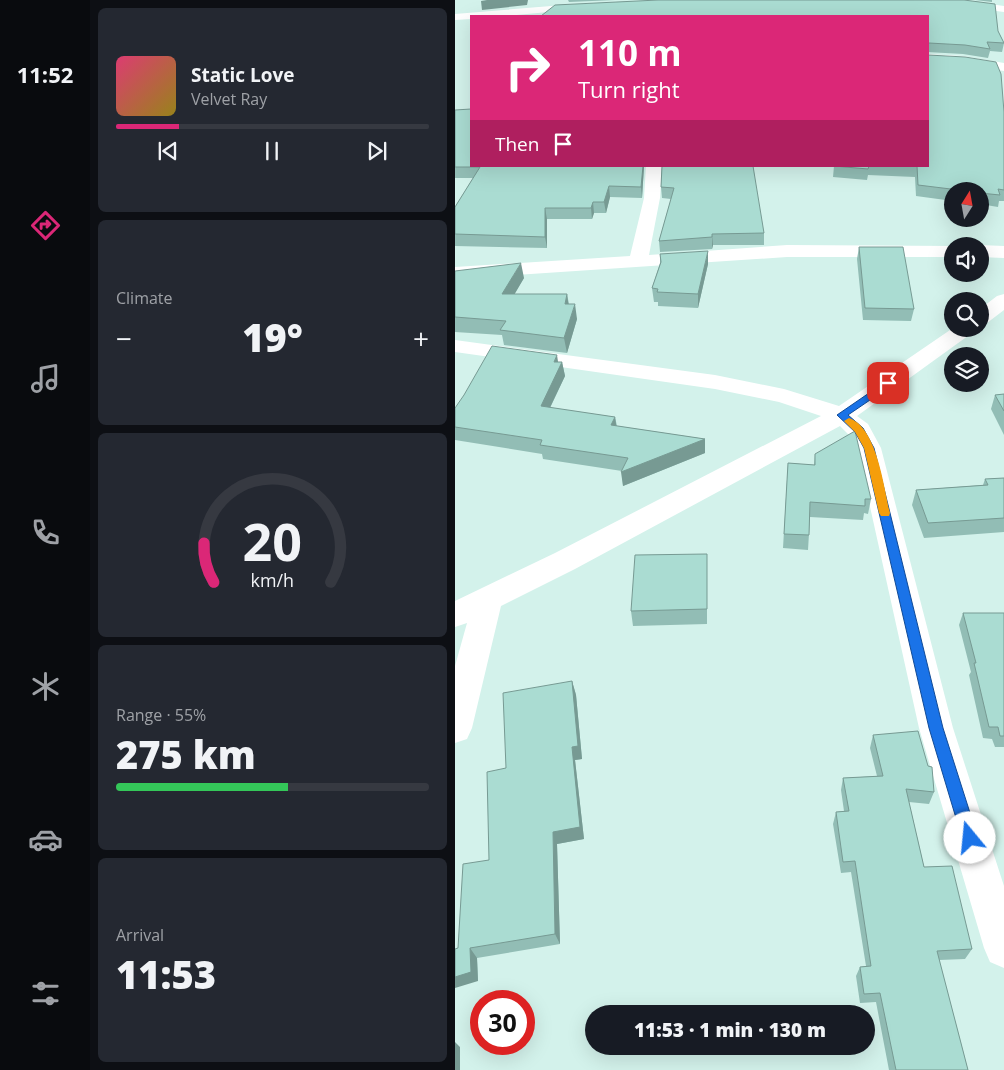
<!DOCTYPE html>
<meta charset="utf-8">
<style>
:root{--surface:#171b24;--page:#242831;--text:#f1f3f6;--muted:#9ea1a6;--line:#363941;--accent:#db2777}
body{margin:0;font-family:"Open Sans",sans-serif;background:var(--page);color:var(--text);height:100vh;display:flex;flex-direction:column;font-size:19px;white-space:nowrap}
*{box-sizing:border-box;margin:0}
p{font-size:16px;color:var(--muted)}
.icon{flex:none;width:28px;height:28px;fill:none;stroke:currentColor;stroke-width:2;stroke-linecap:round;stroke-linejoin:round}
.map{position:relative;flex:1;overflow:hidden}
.details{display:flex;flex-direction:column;gap:8px;padding:8px;background:#0d0f14;width:365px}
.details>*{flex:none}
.top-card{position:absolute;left:15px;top:15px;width:459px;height:152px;border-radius:0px;box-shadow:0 5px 20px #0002;background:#db2777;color:#fff;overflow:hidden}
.needle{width:32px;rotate:11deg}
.buttons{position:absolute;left:489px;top:182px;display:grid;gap:10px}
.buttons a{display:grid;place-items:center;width:45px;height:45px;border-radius:50%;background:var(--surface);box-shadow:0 5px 20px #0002;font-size:25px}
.speed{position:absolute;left:15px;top:990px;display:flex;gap:10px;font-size:25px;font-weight:700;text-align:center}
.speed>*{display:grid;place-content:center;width:65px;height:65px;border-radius:50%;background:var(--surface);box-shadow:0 5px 20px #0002;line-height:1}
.speed .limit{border:8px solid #d22;background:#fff;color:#111}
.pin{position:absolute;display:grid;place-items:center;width:42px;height:42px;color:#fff;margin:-21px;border-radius:10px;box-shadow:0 2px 8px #0006}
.me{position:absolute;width:55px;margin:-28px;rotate:343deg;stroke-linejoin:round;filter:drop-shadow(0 0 4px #0008)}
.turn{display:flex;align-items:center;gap:18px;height:105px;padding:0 25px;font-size:22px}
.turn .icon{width:65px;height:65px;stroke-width:2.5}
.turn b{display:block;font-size:35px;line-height:42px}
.then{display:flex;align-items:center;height:48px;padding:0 25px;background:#0003;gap:10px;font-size:19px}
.big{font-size:38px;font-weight:800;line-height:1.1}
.details .widget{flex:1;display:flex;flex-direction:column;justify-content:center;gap:8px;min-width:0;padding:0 18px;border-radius:8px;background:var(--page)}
.details .dial{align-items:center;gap:0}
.dial svg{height:130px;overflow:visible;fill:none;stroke:var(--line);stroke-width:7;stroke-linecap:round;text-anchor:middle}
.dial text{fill:var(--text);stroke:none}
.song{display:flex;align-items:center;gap:15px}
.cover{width:60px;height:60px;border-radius:8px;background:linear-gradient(135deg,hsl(340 70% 55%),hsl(50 70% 35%))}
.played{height:5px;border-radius:2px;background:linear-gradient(90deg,var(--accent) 20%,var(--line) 20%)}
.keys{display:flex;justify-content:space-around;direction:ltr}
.heat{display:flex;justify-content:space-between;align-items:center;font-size:28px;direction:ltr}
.charge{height:8px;border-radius:4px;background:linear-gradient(90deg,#34c759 55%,var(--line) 0)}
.trip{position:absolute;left:130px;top:1005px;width:290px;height:50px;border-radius:25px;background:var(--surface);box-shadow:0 5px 20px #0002;font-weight:800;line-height:50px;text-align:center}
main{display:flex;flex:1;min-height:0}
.tab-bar{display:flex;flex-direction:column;width:90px;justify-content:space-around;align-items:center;background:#090b0e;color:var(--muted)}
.tab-bar .icon{width:35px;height:35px}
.tab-bar .current{color:var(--accent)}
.tab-bar b{font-size:22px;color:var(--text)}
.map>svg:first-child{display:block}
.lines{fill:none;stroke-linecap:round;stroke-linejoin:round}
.minor{fill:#fff;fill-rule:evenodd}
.wall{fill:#92bdb5}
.shaded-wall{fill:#779a93}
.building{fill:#aadcd2;stroke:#779a93}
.route{fill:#1a73e8;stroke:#114b97}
.slow{fill:#f59e0b}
</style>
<main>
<nav class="tab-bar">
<b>11:52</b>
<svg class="icon current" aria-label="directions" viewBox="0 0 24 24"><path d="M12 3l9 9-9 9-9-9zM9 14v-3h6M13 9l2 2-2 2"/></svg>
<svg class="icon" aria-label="music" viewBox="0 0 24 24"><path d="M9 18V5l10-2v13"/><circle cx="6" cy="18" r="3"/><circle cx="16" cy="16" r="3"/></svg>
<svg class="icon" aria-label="phone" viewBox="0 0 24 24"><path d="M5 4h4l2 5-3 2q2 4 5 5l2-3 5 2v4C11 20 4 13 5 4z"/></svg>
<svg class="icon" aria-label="climate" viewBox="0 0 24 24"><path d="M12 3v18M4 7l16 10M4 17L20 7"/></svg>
<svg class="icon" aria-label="car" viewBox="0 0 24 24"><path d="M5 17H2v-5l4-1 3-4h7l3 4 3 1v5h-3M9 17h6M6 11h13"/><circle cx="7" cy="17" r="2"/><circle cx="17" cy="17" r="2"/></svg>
<svg class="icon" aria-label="filters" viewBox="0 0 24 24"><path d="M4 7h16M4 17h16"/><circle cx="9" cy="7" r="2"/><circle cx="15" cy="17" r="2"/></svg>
</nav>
<section class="details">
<div class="widget">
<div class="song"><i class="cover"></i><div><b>Static Love</b><p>Velvet Ray</p></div></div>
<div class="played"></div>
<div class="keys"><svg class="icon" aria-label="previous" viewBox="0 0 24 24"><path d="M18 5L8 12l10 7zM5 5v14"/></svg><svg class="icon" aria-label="pause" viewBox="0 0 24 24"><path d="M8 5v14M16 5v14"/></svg><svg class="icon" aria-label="next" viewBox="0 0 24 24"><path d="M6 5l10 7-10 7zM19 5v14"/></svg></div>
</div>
<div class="widget"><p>Climate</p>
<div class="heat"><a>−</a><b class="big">19°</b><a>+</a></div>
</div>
<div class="widget dial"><svg viewBox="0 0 100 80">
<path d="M14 69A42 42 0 1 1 86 69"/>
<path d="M14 69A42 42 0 0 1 8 45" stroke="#db2777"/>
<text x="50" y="56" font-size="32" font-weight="700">20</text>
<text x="50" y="72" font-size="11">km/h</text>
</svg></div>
<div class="widget"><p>Range · 55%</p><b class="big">275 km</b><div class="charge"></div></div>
<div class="widget"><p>Arrival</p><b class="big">11:53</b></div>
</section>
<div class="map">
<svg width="549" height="1070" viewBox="0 0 549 1070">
<rect width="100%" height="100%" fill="#d3f2eb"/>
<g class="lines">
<path class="minor" d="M476 0H506L549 6V12L481 3Z
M133 3 138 6 137 8 50 16H16V19L0 20V14Z
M472 54 508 56 549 63V71L508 64 472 62Z
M191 166H207L205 198 194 255 332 245 501 246H498V257H332L0 279V267L175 256 189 198Z
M525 245 549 246V258L525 257V246H522Z
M549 294V310L532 323 525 325V309L542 296Z
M498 328 521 329 517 333 402 416 413 424 426 448 498 728 549 886V968L535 962 529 948 464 728 402 448 394 435 385 426 120 569 46 606 17 728 12 739 0 743V666L12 623 0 627V601L100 553 366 416 324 402 260 389 0 352V340L260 375 329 389 384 406Z"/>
</g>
<path class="wall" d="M113 0H160L114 2Z
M520 0H537V2Z
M472 16 543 31 549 43 547 52 535 51 533 58 508 54 472 52Z
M0 110 16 166H189L187 198 155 197 151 213H139L137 219H92V248L0 246V207L18 178H0Z
M549 112V201H544L543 207 525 204V191H498V201L461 196 460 177 413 175 412 180 378 177 379 166H472Z
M207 166 309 233V245H258L257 249 205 252 204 241 216 199 207 198 206 187Z
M404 247 459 309 456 321 408 320 402 259Z
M205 254 253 264 243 308 203 306V302H199L197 288 205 263Z
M0 271 69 278 59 294H112L114 304 122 319 112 353 49 345 47 335 0 332Z
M103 362H107L110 376 95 408 160 417 162 426 250 439V453L168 486 167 471 88 459 87 454 0 440V408Z
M549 394V435L536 409 540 395Z
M360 454 416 499 413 514 409 513 408 520 355 517 353 550 328 548 333 463 359 465Z
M549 478V532L469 538 457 505 461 490 528 485 530 479Z
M252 554V624L178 626 176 611Z
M508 613H549V747H540L537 739 528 738 514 675 516 672 504 625Z
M117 681 121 695 127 759 120 760 129 839 102 844 105 944 22 958 23 981 3 948 34 860 51 768Z
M418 735 479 792 474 804 454 802 469 867 517 949 510 959 484 960 513 1070H434L421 1002 405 1003 401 976 405 967 411 966 396 872 386 873 378 824 381 812 389 811 386 790 388 778 422 776 415 748Z"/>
<path class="shaded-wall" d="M32 0H73L72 5 27 10 26 1Z
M188 166H189L187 198 186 187Z
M154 186 155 197 151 213 149 202Z
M138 202 139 213 137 219 136 208Z
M90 208 92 219V248L90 237Z
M257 234 258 245 257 249Z
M253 251V264L243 308V294Z
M66 263 69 278 51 309 47 294Z
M112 294 114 309 110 304Z
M120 304 122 319 112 353 109 338Z
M102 355 104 368 107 362 110 376 89 420 86 406 99 362Z
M160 417 162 431 156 425Z
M250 439V453L168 486 166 472Z
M117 681 121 695 127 759 120 760 129 839 102 844 105 944 100 934 98 832 117 747Z
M15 948 22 958 23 981 0 988V977Z
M0 1042 5 1047V1070H0Z"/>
<path class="building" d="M203 0H509L540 4 543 31 549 43 532 42 535 49 510 45 474 43 472 44V16H86L100 5Z
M472 54 473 55 510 57 541 62 546 74 549 112V190L543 189 545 195 525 193V191H512L463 185 462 166H472Z
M16 109V166H188L186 187 154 186 149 202H138L136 208H90V237L0 234V207L25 167H0V110Z
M207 166H298L309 233 257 234V237L204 241 219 188 206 187Z
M379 166H414L413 169Z
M404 247H448L459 309 410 308Z
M253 251 243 294 202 292 203 289 197 288 206 262 205 254Z
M66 263 47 294H112L110 304H120L109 338 45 330 51 321 0 317V271Z
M37 346 102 355 99 362H107L86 406 160 417 156 425 250 439 166 472 173 458 85 445 87 440 0 427V408L9 395Z
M549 394V411L540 395Z
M400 431 416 499H410V506L355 502 354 535 329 534 333 463 360 465V454Z
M549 478V518L473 523 461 490 533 485 530 479Z
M252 554V609L176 611 180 555Z
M508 613H549V736H545L543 727H534L519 663H521Z
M117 681 123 746 117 747 125 827 98 832 100 934 15 948 16 972 0 977V949L3 948 8 864 34 860 32 772 51 768 48 693Z
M463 731 473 766 477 767 479 792 451 789 469 867 497 866 517 949 482 951 513 1070H441L425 993 409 994 405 967 416 966 400 861 388 862 381 812 394 811 388 778 428 776 418 735Z"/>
<path class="route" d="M433 380 437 381V385L393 415 408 428 419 448 488 728 523 838 520 843 515 845 510 843 507 838 474 728 409 448 400 432 382 415Z"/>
<path class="slow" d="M394 418C422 427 429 488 435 513L434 516H426L424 513 409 448 400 432 389 421Z"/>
</svg>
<div class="buttons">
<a><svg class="needle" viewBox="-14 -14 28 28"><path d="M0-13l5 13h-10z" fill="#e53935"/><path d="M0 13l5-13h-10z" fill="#9ea1a6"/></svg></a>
<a><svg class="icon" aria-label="sound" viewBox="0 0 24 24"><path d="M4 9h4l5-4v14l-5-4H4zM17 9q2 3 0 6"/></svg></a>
<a><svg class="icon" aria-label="search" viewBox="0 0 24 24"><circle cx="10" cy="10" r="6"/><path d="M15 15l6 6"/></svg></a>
<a><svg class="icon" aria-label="layers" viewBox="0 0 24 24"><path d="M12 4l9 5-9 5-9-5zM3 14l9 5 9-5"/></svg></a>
</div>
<div class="speed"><div class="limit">30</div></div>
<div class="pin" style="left:433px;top:383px;background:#d93025"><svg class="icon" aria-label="arrive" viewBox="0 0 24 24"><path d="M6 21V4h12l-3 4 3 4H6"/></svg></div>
<svg class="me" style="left:515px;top:838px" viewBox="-20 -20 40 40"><circle r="19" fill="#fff"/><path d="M0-13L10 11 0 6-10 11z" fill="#1a73e8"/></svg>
<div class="trip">11:53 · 1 min · 130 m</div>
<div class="top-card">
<div class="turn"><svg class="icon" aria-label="right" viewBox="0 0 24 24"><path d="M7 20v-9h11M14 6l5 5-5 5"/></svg><div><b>110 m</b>Turn right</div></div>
<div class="then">Then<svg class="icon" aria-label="arrive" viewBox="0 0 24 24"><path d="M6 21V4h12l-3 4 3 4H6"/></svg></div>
</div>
</div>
</main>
